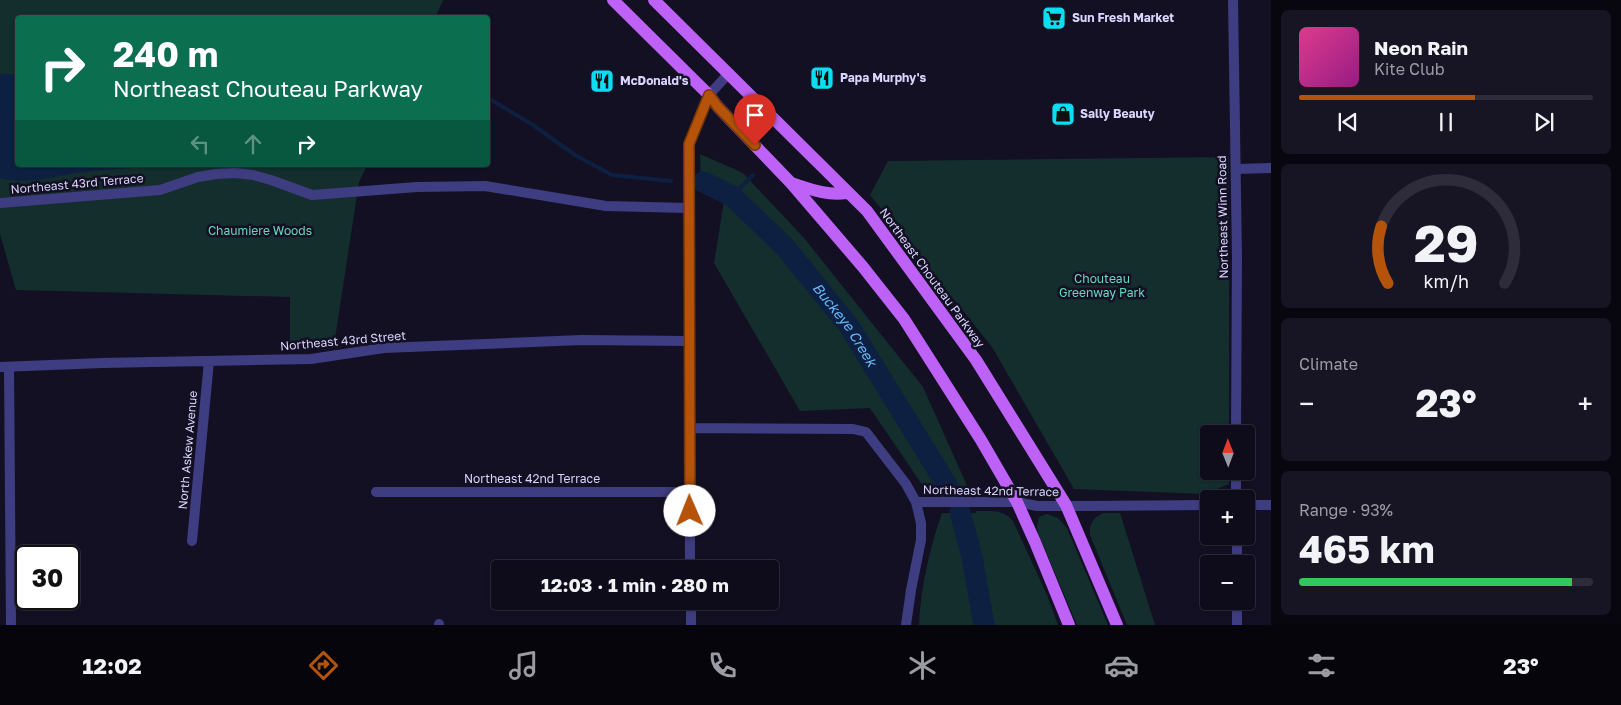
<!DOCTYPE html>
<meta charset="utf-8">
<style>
:root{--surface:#0e0c1b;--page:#171524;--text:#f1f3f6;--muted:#9b9ba3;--line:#2e2c3a;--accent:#b45309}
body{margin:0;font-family:"Golos Text",sans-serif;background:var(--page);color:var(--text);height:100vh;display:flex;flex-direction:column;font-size:19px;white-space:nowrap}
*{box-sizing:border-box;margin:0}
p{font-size:16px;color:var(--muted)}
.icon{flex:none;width:28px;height:28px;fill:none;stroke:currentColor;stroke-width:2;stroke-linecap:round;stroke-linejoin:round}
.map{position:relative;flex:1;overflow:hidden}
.sheet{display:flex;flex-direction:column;gap:10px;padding:10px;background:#08070f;width:350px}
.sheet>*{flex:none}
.top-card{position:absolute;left:15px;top:15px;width:475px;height:152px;border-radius:5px;box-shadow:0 1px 4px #0004,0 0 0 1px var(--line);background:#0b6e4f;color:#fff;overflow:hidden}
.needle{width:32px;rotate:359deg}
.tools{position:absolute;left:1200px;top:425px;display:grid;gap:10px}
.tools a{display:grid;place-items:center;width:55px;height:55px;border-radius:5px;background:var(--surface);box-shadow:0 1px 4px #0004,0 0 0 1px var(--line);font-size:25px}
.speed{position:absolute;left:15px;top:545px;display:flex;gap:10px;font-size:25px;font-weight:700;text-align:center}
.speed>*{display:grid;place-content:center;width:65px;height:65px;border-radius:50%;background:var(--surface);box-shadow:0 1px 4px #0004,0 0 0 1px var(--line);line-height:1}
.speed .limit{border:2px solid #111;border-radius:8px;background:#fff;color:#111}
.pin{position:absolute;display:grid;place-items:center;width:42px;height:42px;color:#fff;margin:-51px -21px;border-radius:50% 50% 50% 0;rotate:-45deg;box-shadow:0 0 5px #0007}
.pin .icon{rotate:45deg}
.me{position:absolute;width:55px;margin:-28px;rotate:359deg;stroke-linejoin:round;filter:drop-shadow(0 0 4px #0008)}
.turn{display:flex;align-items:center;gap:18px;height:105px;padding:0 15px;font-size:22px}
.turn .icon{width:65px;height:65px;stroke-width:2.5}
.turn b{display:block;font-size:35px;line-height:42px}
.lanes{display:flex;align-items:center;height:48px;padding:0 15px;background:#0003;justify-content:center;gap:25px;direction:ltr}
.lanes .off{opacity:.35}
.big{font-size:38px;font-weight:700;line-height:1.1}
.sheet .card{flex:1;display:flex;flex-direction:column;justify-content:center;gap:8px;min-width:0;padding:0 18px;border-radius:8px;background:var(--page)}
.sheet .dial{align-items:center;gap:0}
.dial svg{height:130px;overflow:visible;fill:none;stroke:var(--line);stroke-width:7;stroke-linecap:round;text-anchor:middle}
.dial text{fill:var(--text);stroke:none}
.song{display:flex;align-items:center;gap:15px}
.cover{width:60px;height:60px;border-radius:8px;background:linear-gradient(135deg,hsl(330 70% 55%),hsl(310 70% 35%))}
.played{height:5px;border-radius:2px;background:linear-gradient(90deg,var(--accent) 60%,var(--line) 60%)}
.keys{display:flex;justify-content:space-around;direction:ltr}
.heat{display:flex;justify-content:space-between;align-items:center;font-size:28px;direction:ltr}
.charge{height:8px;border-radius:4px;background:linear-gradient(90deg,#34c759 93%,var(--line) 0)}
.trip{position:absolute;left:491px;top:560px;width:288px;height:50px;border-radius:5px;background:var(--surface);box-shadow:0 1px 4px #0004,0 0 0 1px var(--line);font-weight:700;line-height:50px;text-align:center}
.dock{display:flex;height:80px;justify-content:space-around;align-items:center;background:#06050b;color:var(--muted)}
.dock .icon{width:35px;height:35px}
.dock .on{color:var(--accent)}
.dock b{font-size:22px;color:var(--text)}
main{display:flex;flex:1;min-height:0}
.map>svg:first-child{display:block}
.green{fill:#132e2d}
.water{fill:#0d2041}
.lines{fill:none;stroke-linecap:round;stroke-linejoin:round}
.stream{stroke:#0d2041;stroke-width:4}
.river{stroke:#0d2041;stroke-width:21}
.street{stroke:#3f3d81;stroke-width:10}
.primary{stroke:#be62f7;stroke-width:12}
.route-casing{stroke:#753606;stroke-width:12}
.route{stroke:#b45309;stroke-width:9}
.labels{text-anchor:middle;stroke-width:5;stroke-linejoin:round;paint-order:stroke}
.poi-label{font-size:12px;font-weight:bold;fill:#d9d5fd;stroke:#131024;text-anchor:start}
.street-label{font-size:12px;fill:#d9d5fd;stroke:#131024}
.park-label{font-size:12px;fill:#64dabc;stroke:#131024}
.water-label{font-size:14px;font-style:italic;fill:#68b6f8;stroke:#131024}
</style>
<main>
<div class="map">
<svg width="1271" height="625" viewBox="0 0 1271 625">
<rect width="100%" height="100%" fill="#131024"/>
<path class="green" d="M0 0H443L435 18H18V165H367L359 182 334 345 290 349V297L16 290 0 234Z
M700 154 743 173 804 238 923 387 969 490 925 489 870 408 800 411 714 263 724 201 701 190Z
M1229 157V434H1209V471H1229V484L1205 494 1074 489 992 347 870 195 888 161Z
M976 511C991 511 1003 509 1013 521L1047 595 1058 625H919C921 586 929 551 942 513H976Z
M1104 513H1120L1155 625H1127L1090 535C1089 524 1093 517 1104 513Z
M1047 514 1058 518 1067 528 1108 625H1077L1038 533 1037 526 1039 517Z"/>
<path class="water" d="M0 74H17L18 165H157C133 169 108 169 84 172 56 175 28 186 0 178Z"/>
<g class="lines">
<path class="stream" d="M488 98 533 125 575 155 612 175 671 181
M732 196 753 175"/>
<g class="river">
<path id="s1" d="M703 182 732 196 785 247 849 326 953 495"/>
<path d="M960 512 972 557 984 625"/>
</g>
<path class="street" d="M1233 0 1237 256 1236 434
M1236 169 1271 168
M0 203 160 190 198 177 216 174 235 173 253 175 271 180 312 195 417 187 485 186 606 206 688 208
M0 367 102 363 311 359 384 348 581 340 689 341
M9 367 11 625
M689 428 853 429 866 432 906 484 916 502 921 523V540L911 590 906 625
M376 492H689
M1236 499V471
M916 502H1017L1037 506H1084L1209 505
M1246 505H1271
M1237 536V564
M192 541 209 361
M690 569 689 144 709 95 729 73
M691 601V625
M1237 601V625
M439 624V625"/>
<path class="primary" d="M613 0 709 95 718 107 791 183 863 267 904 319 981 440 1017 502 1035 542 1069 625
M654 0 867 211 976 360 1066 505 1117 625
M791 183C810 189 827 196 846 193"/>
</g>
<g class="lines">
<g class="route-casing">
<path id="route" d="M690 511 689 144 709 95 718 107 755 145"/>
</g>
<use href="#route" class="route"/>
</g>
<defs>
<g id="supermarket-square" transform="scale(1.25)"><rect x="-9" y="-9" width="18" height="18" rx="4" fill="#0cddf2" stroke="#131024"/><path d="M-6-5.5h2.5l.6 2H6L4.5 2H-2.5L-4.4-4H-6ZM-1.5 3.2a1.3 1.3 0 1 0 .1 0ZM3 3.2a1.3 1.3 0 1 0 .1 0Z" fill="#111"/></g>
<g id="restaurant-square" transform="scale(1.25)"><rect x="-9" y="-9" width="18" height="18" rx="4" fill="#0cddf2" stroke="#131024"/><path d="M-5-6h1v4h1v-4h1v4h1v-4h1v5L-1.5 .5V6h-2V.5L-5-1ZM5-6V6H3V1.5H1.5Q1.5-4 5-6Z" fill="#111"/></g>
<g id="shop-square" transform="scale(1.25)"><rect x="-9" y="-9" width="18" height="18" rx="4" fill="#0cddf2" stroke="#131024"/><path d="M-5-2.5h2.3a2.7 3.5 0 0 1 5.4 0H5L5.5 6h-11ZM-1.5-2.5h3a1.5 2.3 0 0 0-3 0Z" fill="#111"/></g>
</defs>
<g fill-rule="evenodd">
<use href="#supermarket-square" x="1054" y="18"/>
<use href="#restaurant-square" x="822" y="78"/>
<use href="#restaurant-square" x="602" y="81"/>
<use href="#shop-square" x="1063" y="114"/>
</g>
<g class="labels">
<g class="poi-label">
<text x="1072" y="22">Sun Fresh Market</text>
<text x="840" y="82">Papa Murphy's</text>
<text x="620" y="85">McDonald's</text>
<text x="1080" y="118">Sally Beauty</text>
</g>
<g class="street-label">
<text transform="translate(77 184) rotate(-5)" y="4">Northeast 43rd Terrace</text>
<text transform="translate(1223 217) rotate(-91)" y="4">Northeast Winn Road</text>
<text transform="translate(932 278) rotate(54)" y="4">Northeast Chouteau Parkway</text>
<text transform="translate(343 341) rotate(-5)" y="4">Northeast 43rd Street</text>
<text transform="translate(188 450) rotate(-85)" y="4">North Askew Avenue</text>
<text x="532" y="483">Northeast 42nd Terrace</text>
<text transform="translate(991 491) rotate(1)" y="4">Northeast 42nd Terrace</text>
</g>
<g class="park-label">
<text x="260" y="235">Chaumiere Woods</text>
<text x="1102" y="283">Chouteau<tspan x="1102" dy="14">Greenway Park</tspan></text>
</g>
<g class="water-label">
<text dy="5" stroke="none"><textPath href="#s1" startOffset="204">Buckeye Creek</textPath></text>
</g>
</g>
</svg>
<div class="tools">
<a><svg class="needle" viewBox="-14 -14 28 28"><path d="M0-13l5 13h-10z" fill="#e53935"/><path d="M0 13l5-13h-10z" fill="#9b9ba3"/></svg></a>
<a>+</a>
<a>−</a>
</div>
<div class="speed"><div class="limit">30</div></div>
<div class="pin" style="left:755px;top:145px;background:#d93025"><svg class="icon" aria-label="arrive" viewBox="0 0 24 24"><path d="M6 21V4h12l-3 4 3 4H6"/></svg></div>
<svg class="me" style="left:690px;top:511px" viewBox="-20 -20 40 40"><circle r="19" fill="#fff"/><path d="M0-13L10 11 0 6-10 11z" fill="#b45309"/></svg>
<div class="trip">12:03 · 1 min · 280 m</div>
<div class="top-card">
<div class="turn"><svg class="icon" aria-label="right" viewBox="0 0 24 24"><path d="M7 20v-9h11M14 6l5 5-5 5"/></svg><div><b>240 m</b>Northeast Chouteau Parkway</div></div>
<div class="lanes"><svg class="icon off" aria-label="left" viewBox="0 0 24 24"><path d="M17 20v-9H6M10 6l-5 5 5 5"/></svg><svg class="icon off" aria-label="ahead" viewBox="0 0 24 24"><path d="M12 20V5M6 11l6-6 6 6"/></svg><svg class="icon" aria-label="right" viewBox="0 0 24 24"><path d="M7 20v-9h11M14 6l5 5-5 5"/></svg></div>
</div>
</div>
<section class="sheet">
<div class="card">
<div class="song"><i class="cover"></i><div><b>Neon Rain</b><p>Kite Club</p></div></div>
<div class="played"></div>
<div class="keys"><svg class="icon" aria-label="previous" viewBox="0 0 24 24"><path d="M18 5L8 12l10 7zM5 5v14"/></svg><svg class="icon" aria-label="pause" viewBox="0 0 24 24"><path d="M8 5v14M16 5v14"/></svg><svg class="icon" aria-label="next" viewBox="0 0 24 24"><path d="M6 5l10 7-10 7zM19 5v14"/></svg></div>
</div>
<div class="card dial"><svg viewBox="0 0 100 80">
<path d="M14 69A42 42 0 1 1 86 69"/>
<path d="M14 69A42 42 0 0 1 10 34" stroke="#b45309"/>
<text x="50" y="56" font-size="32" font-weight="700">29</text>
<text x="50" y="72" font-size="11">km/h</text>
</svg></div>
<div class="card"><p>Climate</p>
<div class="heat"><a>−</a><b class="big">23°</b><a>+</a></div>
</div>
<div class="card"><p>Range · 93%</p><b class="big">465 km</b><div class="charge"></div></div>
</section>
</main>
<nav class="dock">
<b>12:02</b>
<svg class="icon on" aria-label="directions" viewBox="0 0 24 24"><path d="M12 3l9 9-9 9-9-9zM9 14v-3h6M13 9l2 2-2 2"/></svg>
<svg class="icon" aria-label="music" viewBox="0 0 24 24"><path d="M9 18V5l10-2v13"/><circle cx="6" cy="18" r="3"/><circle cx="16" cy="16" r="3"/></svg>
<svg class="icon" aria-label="phone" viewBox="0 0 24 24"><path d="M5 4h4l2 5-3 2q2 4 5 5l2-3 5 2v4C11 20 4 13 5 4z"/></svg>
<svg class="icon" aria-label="climate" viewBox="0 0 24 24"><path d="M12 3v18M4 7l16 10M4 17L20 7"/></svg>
<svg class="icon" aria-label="car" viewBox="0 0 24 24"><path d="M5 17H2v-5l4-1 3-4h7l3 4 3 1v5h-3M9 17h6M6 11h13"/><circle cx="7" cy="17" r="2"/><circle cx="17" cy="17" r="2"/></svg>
<svg class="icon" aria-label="filters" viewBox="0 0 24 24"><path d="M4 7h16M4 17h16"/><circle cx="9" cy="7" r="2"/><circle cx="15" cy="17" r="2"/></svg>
<b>23°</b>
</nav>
